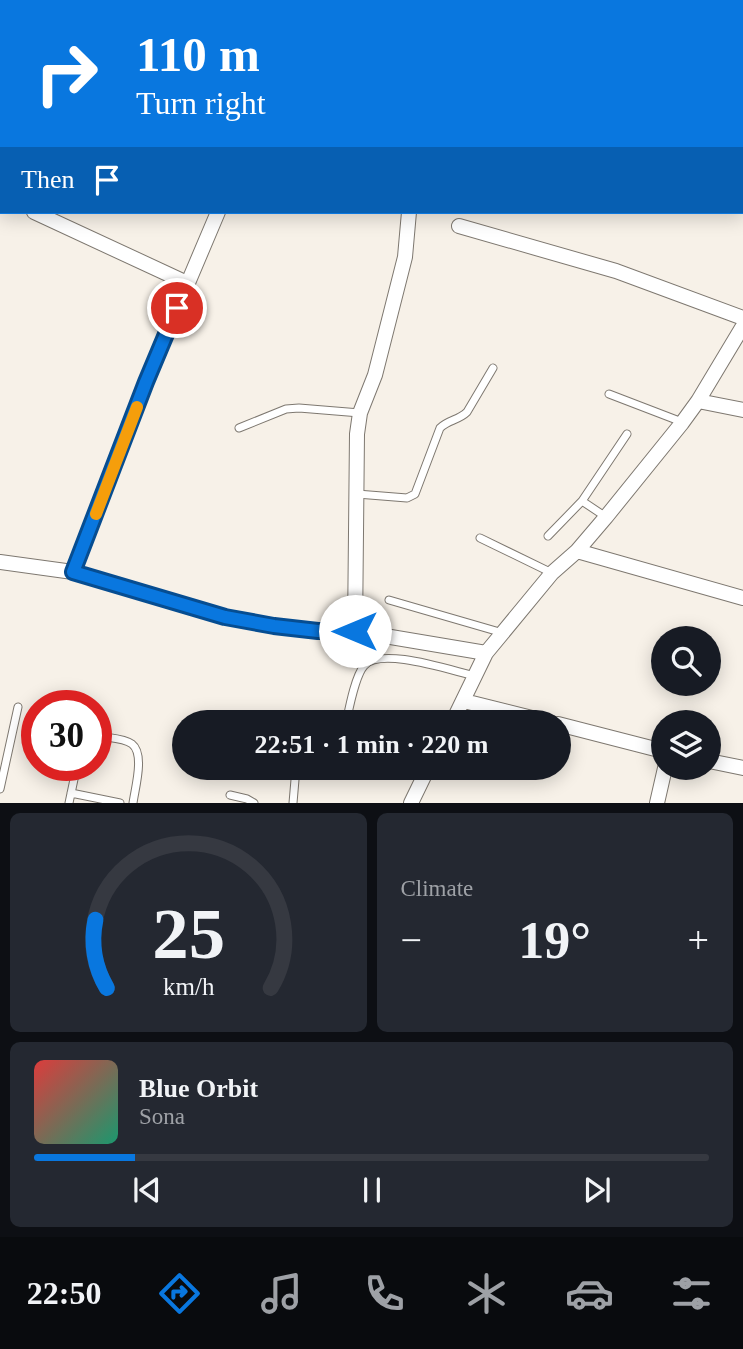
<!DOCTYPE html>
<meta charset="utf-8">
<style>
:root{--surface:#171b24;--page:#242831;--text:#f1f3f6;--muted:#9ea1a6;--line:#363941;--accent:#0977df}
body{margin:0;font-family:Georgia,serif;background:var(--page);color:var(--text);height:100vh;display:flex;flex-direction:column;font-size:26px;white-space:nowrap}
*{box-sizing:border-box;margin:0}
p{font-size:23px;color:var(--muted)}
.icon{flex:none;width:38px;height:38px;fill:none;stroke:currentColor;stroke-width:2;stroke-linecap:round;stroke-linejoin:round}
.map{position:relative;height:803px;overflow:hidden}
.side{display:flex;flex-direction:column;gap:10px;padding:10px;background:#0d0f14;flex:1}
.side>*{flex:none}
.top-card{position:absolute;left:0px;top:0px;width:744px;height:214px;box-shadow:0 4px 18px #0003;background:#0977df;color:#fff;overflow:hidden}
.buttons{position:absolute;left:651px;top:626px;display:grid;gap:14px}
.buttons a{display:grid;place-items:center;width:70px;height:70px;border-radius:50%;background:var(--surface);box-shadow:0 4px 18px #0003;font-size:35px}
.speed{position:absolute;left:21px;top:690px;display:flex;gap:14px;font-size:35px;font-weight:700;text-align:center}
.speed>*{display:grid;place-content:center;width:91px;height:91px;border-radius:50%;background:var(--surface);box-shadow:0 4px 18px #0003;line-height:1}
.speed .limit{border:10px solid #d22;background:#fff;color:#111}
.pin{position:absolute;display:grid;place-items:center;width:60px;height:60px;color:#fff;margin:-30px;border:4px solid #fff;border-radius:50%;box-shadow:0 2px 7px #0007}
.me{position:absolute;width:77px;margin:-38px;rotate:270deg;stroke-linejoin:round;filter:drop-shadow(0 0 5px #0008)}
.turn{display:flex;align-items:center;gap:24px;height:147px;padding:0 21px;font-size:32px}
.turn .icon{width:91px;height:91px;stroke-width:2.5}
.turn b{display:block;font-size:49px;line-height:60px}
.then{display:flex;align-items:center;height:66px;padding:0 21px;background:#0003;gap:14px;font-size:26px}
.big{font-size:52px;font-weight:700;line-height:1.1}
.side .card{flex:1;display:flex;flex-direction:column;justify-content:center;gap:10px;min-width:0;padding:0 24px;border-radius:10px;background:var(--page)}
.side .dial{align-items:center;gap:0}
.dial svg{height:182px;overflow:visible;fill:none;stroke:var(--line);stroke-width:7;stroke-linecap:round;text-anchor:middle}
.dial text{fill:var(--text);stroke:none}
.song{display:flex;align-items:center;gap:21px}
.cover{width:84px;height:84px;border-radius:10px;background:linear-gradient(135deg,hsl(0 70% 55%),hsl(160 70% 35%))}
.played{height:7px;border-radius:4px;background:linear-gradient(90deg,var(--accent) 15%,var(--line) 15%)}
.keys{display:flex;justify-content:space-around;direction:ltr}
.heat{display:flex;justify-content:space-between;align-items:center;font-size:38px;direction:ltr}
.side .tiles{flex:1;display:grid;gap:10px;grid-template-columns:1fr 1fr}
.card:last-child{grid-column:span 2}
.trip{position:absolute;left:172px;top:710px;width:399px;height:70px;border-radius:35px;background:var(--surface);box-shadow:0 4px 18px #0003;font-weight:700;line-height:70px;text-align:center}
.menu{display:flex;height:112px;justify-content:space-around;align-items:center;background:#090b0e;color:var(--muted)}
.menu .icon{width:49px;height:49px}
.menu .current{color:var(--accent)}
.menu b{font-size:32px;color:var(--text)}
.map>svg:first-child{display:block}
.lines{fill:none;stroke-linecap:round;stroke-linejoin:round}
.lane-casing{stroke:#7e7870;stroke-width:9}
.street-casing{stroke:#7e7870;stroke-width:16}
.lane{stroke:#fff;stroke-width:7}
.street{stroke:#fff;stroke-width:14}
.route-casing{stroke:#064d91;stroke-width:18}
.route{stroke:#0977df;stroke-width:12}
.slow{stroke:#f59e0b;stroke-width:12}
</style>
<div class="map">
<svg width="743" height="803" viewBox="0 0 743 803">
<rect width="100%" height="100%" fill="#f7f1e8"/>
<g class="lines">
<g class="lane-casing">
<path id="lane" d="M609 394 682 422
M239 428 286 409 299 408 360 413
M357 494 407 498 415 494 440 428C448 420 459 420 467 412L493 368
M582 501 606 517
M548 536 582 501 627 434
M480 538 552 573
M389 600 503 633
M346 723C349 709 355 676 364 666 380 646 452 671 475 676
M96 737 99 736C109 738 124 738 132 744 145 754 135 788 133 803
M0 789 18 707
M71 793 120 803
M230 795 247 799 254 803
M69 803 77 765
M293 803 296 768"/>
</g>
<g class="street-casing">
<path id="street" d="M107 0 108 2
M405 0V2
M31 2 32 0
M328 2 329 0
M0 51 2 48
M742 123 743 124
M0 196 2 197
M34 212 187 283
M459 226 616 271 743 318
M698 401 743 410
M577 551 743 598
M0 562 73 572 225 617 274 626 318 631H355L486 653
M73 572 146 382 218 212
M355 631 357 434 360 413 375 375 405 257 409 212
M464 701 552 723
M452 723 486 653 552 573 577 551 606 517 682 423 698 401 743 326
M558 724 663 751
M709 761 743 768
M411 803 428 768
M657 803 665 768"/>
</g>
<use href="#lane" class="lane"/>
<use href="#street" class="street"/>
</g>
<g class="lines">
<g class="route-casing">
<path id="route" d="M177 308 146 382 73 572 225 617 274 626 318 631H355"/>
</g>
<use href="#route" class="route"/>
<path class="slow" d="M96 514 137 407"/>
</g>
</svg>
<div class="buttons">
<a><svg class="icon" aria-label="search" viewBox="0 0 24 24"><circle cx="10" cy="10" r="6"/><path d="M15 15l6 6"/></svg></a>
<a><svg class="icon" aria-label="layers" viewBox="0 0 24 24"><path d="M12 4l9 5-9 5-9-5zM3 14l9 5 9-5"/></svg></a>
</div>
<div class="speed"><div class="limit">30</div></div>
<div class="pin" style="left:177px;top:308px;background:#d93025"><svg class="icon" aria-label="arrive" viewBox="0 0 24 24"><path d="M6 21V4h12l-3 4 3 4H6"/></svg></div>
<svg class="me" style="left:355px;top:631px" viewBox="-20 -20 40 40"><circle r="19" fill="#fff"/><path d="M0-13L10 11 0 6-10 11z" fill="#0977df"/></svg>
<div class="trip">22:51 · 1 min · 220 m</div>
<div class="top-card">
<div class="turn"><svg class="icon" aria-label="right" viewBox="0 0 24 24"><path d="M7 20v-9h11M14 6l5 5-5 5"/></svg><div><b>110 m</b>Turn right</div></div>
<div class="then">Then<svg class="icon" aria-label="arrive" viewBox="0 0 24 24"><path d="M6 21V4h12l-3 4 3 4H6"/></svg></div>
</div>
</div>
<section class="side">
<div class="tiles">
<div class="card dial"><svg viewBox="0 0 100 80">
<path d="M14 69A42 42 0 1 1 86 69"/>
<path d="M14 69A42 42 0 0 1 9 39" stroke="#0977df"/>
<text x="50" y="56" font-size="32" font-weight="700">25</text>
<text x="50" y="72" font-size="11">km/h</text>
</svg></div>
<div class="card"><p>Climate</p>
<div class="heat"><a>−</a><b class="big">19°</b><a>+</a></div>
</div>
<div class="card">
<div class="song"><i class="cover"></i><div><b>Blue Orbit</b><p>Sona</p></div></div>
<div class="played"></div>
<div class="keys"><svg class="icon" aria-label="previous" viewBox="0 0 24 24"><path d="M18 5L8 12l10 7zM5 5v14"/></svg><svg class="icon" aria-label="pause" viewBox="0 0 24 24"><path d="M8 5v14M16 5v14"/></svg><svg class="icon" aria-label="next" viewBox="0 0 24 24"><path d="M6 5l10 7-10 7zM19 5v14"/></svg></div>
</div>
</div>
</section>
<nav class="menu">
<b>22:50</b>
<svg class="icon current" aria-label="directions" viewBox="0 0 24 24"><path d="M12 3l9 9-9 9-9-9zM9 14v-3h6M13 9l2 2-2 2"/></svg>
<svg class="icon" aria-label="music" viewBox="0 0 24 24"><path d="M9 18V5l10-2v13"/><circle cx="6" cy="18" r="3"/><circle cx="16" cy="16" r="3"/></svg>
<svg class="icon" aria-label="phone" viewBox="0 0 24 24"><path d="M5 4h4l2 5-3 2q2 4 5 5l2-3 5 2v4C11 20 4 13 5 4z"/></svg>
<svg class="icon" aria-label="climate" viewBox="0 0 24 24"><path d="M12 3v18M4 7l16 10M4 17L20 7"/></svg>
<svg class="icon" aria-label="car" viewBox="0 0 24 24"><path d="M5 17H2v-5l4-1 3-4h7l3 4 3 1v5h-3M9 17h6M6 11h13"/><circle cx="7" cy="17" r="2"/><circle cx="17" cy="17" r="2"/></svg>
<svg class="icon" aria-label="filters" viewBox="0 0 24 24"><path d="M4 7h16M4 17h16"/><circle cx="9" cy="7" r="2"/><circle cx="15" cy="17" r="2"/></svg>
</nav>
